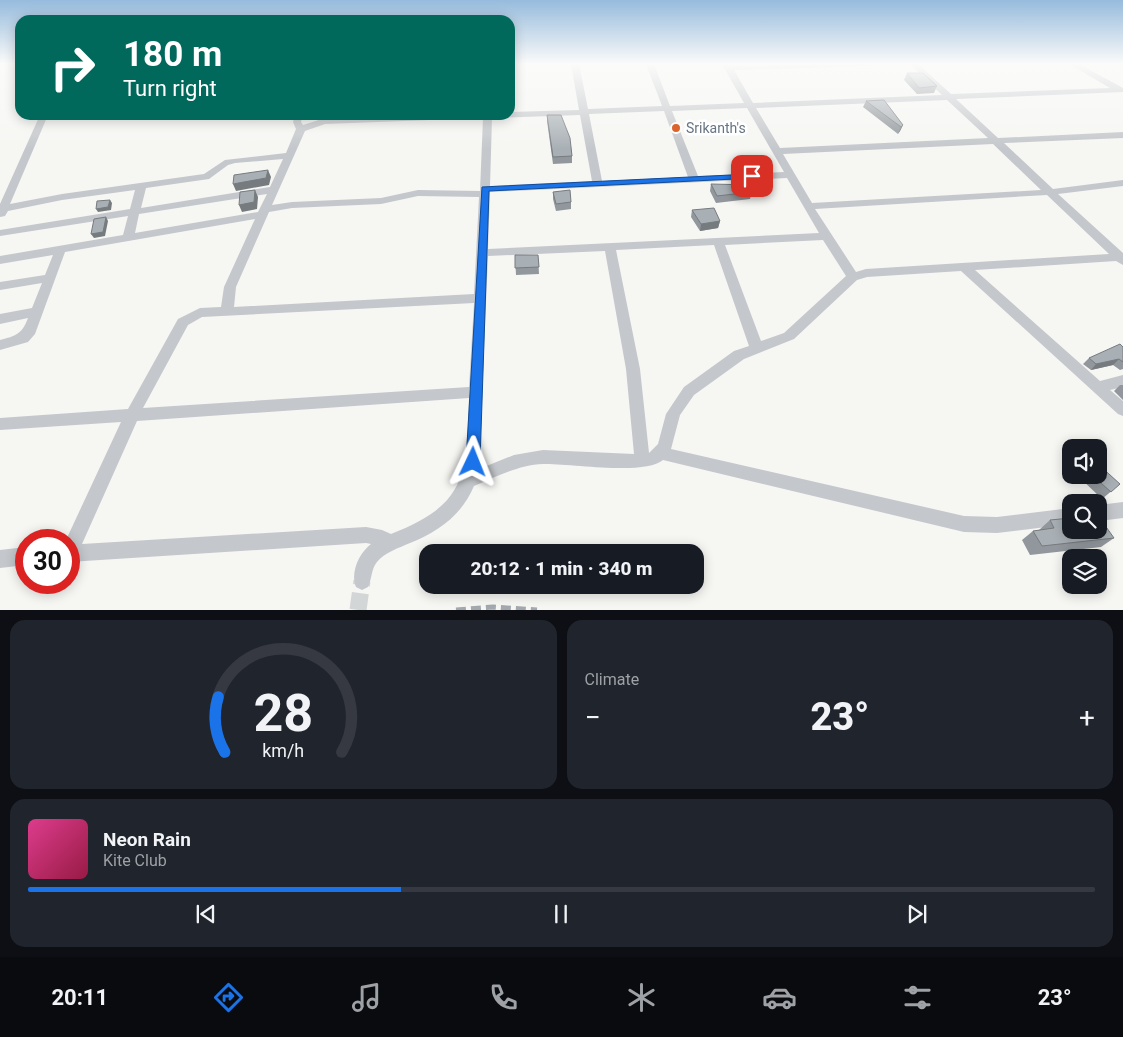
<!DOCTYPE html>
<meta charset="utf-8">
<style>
:root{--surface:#171b24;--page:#20242c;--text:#f1f3f6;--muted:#9ea1a6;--line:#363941;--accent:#1a73e8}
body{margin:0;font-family:Roboto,sans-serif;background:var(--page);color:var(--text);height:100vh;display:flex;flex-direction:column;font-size:19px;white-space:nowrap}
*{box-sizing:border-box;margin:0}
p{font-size:16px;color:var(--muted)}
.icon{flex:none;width:28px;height:28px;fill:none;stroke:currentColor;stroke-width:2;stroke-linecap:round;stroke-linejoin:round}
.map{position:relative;height:610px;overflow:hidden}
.sheet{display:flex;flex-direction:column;gap:10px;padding:10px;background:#0d0f14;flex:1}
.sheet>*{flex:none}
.hud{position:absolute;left:15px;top:15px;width:500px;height:105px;border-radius:15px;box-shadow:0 2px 12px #0003;background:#00695c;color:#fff;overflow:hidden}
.tools{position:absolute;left:1062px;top:439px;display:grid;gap:10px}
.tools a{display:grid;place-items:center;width:45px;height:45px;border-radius:10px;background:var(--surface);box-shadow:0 2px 12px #0003;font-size:25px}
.speed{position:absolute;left:15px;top:529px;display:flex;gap:10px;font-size:25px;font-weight:700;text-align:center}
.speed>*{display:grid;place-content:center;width:65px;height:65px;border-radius:50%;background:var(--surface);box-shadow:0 2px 12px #0003;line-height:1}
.speed .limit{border:8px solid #d22;background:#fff;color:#111}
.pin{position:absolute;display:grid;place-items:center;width:42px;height:42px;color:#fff;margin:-21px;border-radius:10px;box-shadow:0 2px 8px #0006}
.me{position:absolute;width:55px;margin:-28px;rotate:2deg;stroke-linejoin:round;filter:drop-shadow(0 0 4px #0008)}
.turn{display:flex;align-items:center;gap:18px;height:105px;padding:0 25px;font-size:22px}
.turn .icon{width:65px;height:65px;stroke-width:2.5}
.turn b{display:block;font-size:35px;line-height:42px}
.big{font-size:38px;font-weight:800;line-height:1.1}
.sheet .tile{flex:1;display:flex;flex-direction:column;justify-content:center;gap:8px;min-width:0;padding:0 18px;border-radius:15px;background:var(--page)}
.sheet .dial{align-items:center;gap:0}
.dial svg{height:130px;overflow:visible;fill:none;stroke:var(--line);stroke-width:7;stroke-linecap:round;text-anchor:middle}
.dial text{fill:var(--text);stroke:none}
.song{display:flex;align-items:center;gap:15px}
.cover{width:60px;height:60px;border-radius:8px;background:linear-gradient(135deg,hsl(330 70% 55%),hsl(340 70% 35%))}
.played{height:5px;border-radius:2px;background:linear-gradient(90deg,var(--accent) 35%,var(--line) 35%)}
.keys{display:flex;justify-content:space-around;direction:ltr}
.heat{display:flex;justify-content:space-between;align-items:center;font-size:28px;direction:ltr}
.sheet .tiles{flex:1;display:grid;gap:10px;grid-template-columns:1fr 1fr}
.tile:last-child{grid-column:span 2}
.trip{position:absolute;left:419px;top:544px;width:285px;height:50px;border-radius:15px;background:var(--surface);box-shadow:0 2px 12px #0003;font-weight:800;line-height:50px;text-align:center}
.tab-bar{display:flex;height:80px;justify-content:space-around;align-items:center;background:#090b0e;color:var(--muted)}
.tab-bar .icon{width:35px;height:35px}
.tab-bar .on{color:var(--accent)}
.tab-bar b{font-size:22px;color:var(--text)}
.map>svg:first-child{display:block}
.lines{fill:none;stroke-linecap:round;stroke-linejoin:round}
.minor-tunnel{stroke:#d2d6d7;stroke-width:17;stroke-dasharray:17 8;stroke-linecap:butt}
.minor{fill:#c4c7cb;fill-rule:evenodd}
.rail{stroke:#a3a8ae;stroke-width:5;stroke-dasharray:10 5;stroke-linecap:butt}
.wall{fill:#91979c}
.shaded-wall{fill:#767b7f}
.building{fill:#a9b0b5;stroke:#767b7f}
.route{fill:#1a73e8;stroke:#114b97}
.poi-dot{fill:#dc632d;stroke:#fff;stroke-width:2}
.labels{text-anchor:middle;stroke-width:5;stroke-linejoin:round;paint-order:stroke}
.far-poi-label{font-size:14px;fill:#667483;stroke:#fff;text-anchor:start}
</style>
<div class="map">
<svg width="1123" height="610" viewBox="0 0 1123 610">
<rect width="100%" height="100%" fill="#f6f6f3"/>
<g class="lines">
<path class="minor-tunnel" d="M358 610 362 581"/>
<path class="minor" d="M571 64H579L588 109 662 106 646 64H654L670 106 744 103 722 64 731 66 875 64 871 66 734 70 753 103 942 95 910 64H918L951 94 1110 88 1069 64H1079L1123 88V92L956 99 998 138 1123 132V138L1004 143 1053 189 1123 180V186L1058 194 1123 253V265L1116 261 975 270 1100 381 1123 375V387L1110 390 1123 401V416L1118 414 961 271 867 277 857 280 794 339 744 359 694 395 680 415 671 449 964 516 997 517 1071 508V524L997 533 964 532 663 460C645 476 569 463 543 464 518 465 496 477 474 486 462 515 438 532 410 543 399 548 385 552 377 562 371 569 372 579 368 587L362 590 356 587C350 573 359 553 371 544L366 543 69 562V540H66L121 422 0 430V418L128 409 178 319 200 308 221 307 224 287 255 219 65 252 35 334 28 342 0 350V340C16 336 22 334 28 318L0 324V314L32 308 42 283 0 290V282L45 275 53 255 0 264V256L123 235 128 216 0 236V230L130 209 135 190 62 200 8 211 5 216 0 217V204L40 115H48L10 204 62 194 204 174 225 160 286 153 296 129 293 122 295 115H303L301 122 303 125 325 118 425 115H510V112L579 110ZM947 100 988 138 780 148 756 108ZM747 108 784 172 698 176 672 111ZM664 111 688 177 602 181 589 114ZM580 115 592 181 490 186 492 118ZM483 118 480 191 418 190 381 198 292 202 272 205 305 131 325 124ZM993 144 1041 190 812 203 783 154ZM283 159 270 187 141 208 146 188 209 179 228 165 235 163ZM787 178 819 233 488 249 490 192ZM267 194 258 212 135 233 139 214ZM1047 195 1109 254 866 269 856 272 815 209ZM418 196 479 197 474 294 234 307 236 287 269 212 292 208 381 204ZM823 240 846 276 784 333 761 341 725 245ZM714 245 749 346 734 351 684 387 666 414 658 444 649 453 640 369 616 250ZM605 251 626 369 634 454 543 450 514 455 479 469 488 256ZM474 303 469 387 143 408 188 325 202 317ZM469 398C465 474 470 503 391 534L382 530 366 527 82 544 137 421Z
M1123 502V518L1099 521V505Z
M26 547V565L0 568V550Z"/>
<path class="rail" d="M456 610 493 607 537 610"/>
</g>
<path class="wall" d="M907 73 937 86 934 93 917 94 904 80Z
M866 101 903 125 900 131 898 134 863 107Z
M547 115 572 156V163L553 164 547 121Z
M711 184 752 192 750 199 716 203 710 191Z
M553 192 571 202V209L556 211 553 199Z
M692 210 720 221 718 228 700 231 691 217Z
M515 255H538L539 274 516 275Z
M1123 347V369L1120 370 1113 365 1091 370 1083 364 1089 358Z
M1120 385H1123V400L1114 391Z
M1077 475H1099L1120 484 1102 499Z
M1050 520 1114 538 1101 547 1030 555 1022 540 1033 531 1039 530Z"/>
<path class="shaded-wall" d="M903 125 900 131 898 134 901 127Z
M268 170 271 177 269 185 236 191 233 184Z
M255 190 258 197 257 209 242 212 239 205Z
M110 200 112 203 111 210 98 212 96 209Z
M106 217 108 221 105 236 94 238 91 234Z
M720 221 718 228 700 231 701 224Z
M1119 359 1113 365 1091 370 1096 364Z"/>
<path class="building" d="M907 73H923L937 86 919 88Z
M884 100 903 125 901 127 866 101Z
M547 115H561L570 138 572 156 553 157Z
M268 170 266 178 233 184 234 175Z
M711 184 751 185 752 192 717 196Z
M255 190 254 202 239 205 240 192Z
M570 190 571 202 556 204 553 192Z
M110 200 108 207 96 209 97 201Z
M714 208 720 221 701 224 692 210Z
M106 217 103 232 91 234 94 219Z
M515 255H538L539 267 515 268Z
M1120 344 1123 347V362L1119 359 1096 364 1089 358Z
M1099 465 1120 484 1111 492 1092 475H1099Z
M1099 517 1114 538 1042 546 1033 531 1054 528 1050 520 1071 518V530H1099Z"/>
<linearGradient id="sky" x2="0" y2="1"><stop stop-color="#96bbdc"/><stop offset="0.43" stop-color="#fbfbfa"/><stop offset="1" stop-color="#fbfbfa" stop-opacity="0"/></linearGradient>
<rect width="1123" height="149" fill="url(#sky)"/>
<path class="route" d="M752 174H755V178L489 191 480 462 478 466 473 468 468 466 466 462 482 187Z"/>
<circle class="poi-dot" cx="676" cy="128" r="5"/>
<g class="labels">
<g class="far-poi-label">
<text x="686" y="133">Srikanth's</text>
</g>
</g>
</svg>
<div class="tools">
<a><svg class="icon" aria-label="sound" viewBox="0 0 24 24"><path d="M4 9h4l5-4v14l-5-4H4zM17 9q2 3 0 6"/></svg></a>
<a><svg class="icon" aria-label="search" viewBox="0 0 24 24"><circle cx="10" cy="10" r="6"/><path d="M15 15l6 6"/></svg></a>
<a><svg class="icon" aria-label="layers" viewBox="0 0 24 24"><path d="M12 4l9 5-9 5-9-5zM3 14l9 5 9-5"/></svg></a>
</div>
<div class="speed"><div class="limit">30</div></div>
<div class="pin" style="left:752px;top:176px;background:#d93025"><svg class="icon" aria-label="arrive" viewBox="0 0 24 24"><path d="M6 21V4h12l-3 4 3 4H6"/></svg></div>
<svg class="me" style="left:473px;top:462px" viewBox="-20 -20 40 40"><path d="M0-17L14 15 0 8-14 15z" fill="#1a73e8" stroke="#fff" stroke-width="4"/></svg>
<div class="trip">20:12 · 1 min · 340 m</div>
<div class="hud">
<div class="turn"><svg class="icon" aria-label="right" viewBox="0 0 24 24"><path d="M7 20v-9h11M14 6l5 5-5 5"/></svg><div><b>180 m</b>Turn right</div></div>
</div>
</div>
<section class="sheet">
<div class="tiles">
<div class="tile dial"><svg viewBox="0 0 100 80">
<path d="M14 69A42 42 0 1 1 86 69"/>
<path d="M14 69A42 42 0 0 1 10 35" stroke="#1a73e8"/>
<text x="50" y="56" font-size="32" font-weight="700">28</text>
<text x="50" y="72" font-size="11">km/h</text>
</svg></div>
<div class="tile"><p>Climate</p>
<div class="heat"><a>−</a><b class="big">23°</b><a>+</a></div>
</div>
<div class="tile">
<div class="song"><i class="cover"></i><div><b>Neon Rain</b><p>Kite Club</p></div></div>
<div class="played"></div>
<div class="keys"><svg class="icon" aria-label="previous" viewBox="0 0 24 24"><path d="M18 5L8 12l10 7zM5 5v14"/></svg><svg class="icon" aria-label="pause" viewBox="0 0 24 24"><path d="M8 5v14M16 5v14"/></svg><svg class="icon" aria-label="next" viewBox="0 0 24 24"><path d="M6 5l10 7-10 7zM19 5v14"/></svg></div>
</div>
</div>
</section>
<nav class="tab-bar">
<b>20:11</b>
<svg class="icon on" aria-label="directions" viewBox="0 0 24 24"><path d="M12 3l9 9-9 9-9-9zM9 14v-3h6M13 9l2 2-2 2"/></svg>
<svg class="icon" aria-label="music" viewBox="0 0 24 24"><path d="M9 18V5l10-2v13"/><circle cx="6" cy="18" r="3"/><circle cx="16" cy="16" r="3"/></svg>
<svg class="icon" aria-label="phone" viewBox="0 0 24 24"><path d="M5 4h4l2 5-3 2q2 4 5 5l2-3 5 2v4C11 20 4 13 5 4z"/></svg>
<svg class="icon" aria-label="climate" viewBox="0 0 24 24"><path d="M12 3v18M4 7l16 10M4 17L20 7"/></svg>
<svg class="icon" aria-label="car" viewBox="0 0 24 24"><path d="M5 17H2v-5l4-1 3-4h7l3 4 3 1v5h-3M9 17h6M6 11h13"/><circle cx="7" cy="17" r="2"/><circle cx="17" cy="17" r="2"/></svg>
<svg class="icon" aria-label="filters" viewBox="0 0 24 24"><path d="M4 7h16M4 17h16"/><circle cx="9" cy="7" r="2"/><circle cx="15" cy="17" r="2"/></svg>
<b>23°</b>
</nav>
